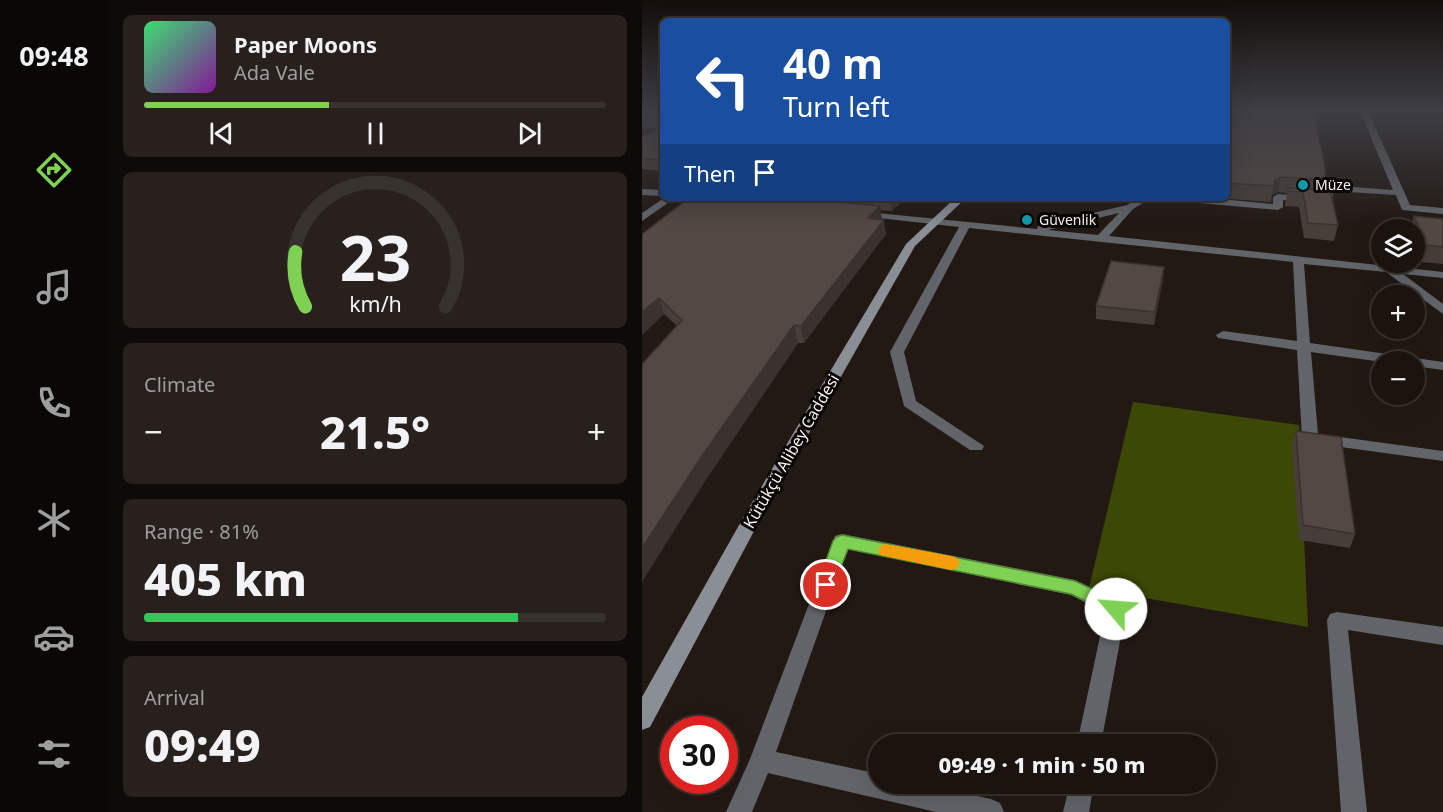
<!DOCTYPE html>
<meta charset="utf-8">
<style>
:root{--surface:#1a130e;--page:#27201c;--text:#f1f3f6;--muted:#9f9e9e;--line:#38322e;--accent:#7ed153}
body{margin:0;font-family:"Noto Sans",sans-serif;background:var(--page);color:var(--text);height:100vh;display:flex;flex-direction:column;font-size:22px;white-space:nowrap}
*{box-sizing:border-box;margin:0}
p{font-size:20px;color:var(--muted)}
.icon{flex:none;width:33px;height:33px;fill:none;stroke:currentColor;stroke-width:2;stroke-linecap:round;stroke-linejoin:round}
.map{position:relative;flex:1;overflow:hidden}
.side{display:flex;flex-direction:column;gap:15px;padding:15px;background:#0e0a08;width:534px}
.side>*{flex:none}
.hud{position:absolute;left:18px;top:18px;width:570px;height:183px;border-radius:9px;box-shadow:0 6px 24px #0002,0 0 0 2px var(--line);background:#1a4fa0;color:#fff;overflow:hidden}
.controls{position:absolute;left:729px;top:219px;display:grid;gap:12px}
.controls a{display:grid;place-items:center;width:54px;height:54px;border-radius:50%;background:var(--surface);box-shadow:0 6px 24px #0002,0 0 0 2px var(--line);font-size:30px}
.speed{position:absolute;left:18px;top:716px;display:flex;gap:12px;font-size:30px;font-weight:700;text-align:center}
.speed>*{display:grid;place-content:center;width:78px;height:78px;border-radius:50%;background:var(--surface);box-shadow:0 6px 24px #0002,0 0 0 2px var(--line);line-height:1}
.speed .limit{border:9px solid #d22;background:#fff;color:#111}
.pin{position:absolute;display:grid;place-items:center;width:51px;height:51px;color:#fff;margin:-26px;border:3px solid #fff;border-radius:50%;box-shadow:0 2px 6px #0007}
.me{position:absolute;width:66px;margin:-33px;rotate:297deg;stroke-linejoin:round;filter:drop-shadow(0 0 4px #0008)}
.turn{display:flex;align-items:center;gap:21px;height:126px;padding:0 24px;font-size:27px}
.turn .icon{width:78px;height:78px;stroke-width:2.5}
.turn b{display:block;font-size:42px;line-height:51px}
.then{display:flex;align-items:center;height:57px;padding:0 24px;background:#0003;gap:12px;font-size:22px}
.big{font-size:45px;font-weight:800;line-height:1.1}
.side .tile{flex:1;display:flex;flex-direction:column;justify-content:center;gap:9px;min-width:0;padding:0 21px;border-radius:9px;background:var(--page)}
.side .dial{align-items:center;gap:0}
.dial svg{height:156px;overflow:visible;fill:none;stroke:var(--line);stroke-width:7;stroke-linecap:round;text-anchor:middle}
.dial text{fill:var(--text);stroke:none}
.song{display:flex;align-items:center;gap:18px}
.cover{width:72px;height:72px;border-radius:9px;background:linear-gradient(135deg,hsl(140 70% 55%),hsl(290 70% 35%))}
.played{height:6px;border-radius:3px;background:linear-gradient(90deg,var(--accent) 40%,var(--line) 40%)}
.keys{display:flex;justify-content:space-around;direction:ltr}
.heat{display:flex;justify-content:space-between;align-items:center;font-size:33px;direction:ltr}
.charge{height:9px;border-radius:4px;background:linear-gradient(90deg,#34c759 81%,var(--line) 0)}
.trip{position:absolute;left:226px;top:734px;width:348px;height:60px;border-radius:30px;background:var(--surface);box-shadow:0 6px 24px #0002,0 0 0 2px var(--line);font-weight:800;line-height:60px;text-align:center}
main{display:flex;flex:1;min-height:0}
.dock{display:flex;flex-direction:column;width:108px;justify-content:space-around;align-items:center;background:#0a0806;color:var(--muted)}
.dock .icon{width:42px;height:42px}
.dock .selected{color:var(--accent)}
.dock b{font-size:27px;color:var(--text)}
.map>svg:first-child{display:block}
.green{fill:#3c4806}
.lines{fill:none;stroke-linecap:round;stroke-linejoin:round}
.street{fill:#616569;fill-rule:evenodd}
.secondary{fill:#8a8f96;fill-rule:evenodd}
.wall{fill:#473e39}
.shaded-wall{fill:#3a322e}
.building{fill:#534842;stroke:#3a322e;stroke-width:1.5}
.route{fill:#7ed153;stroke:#528836;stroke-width:1.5}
.slow{fill:#f59e0b}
.culture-dot{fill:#0f9aa8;stroke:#080504;stroke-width:2}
.labels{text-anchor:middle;stroke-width:6;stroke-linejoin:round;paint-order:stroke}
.far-poi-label{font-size:14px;fill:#f7f0ed;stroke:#080504;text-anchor:start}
.street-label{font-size:16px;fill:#f7f0ed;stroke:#080504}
</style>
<main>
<nav class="dock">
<b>09:48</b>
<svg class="icon selected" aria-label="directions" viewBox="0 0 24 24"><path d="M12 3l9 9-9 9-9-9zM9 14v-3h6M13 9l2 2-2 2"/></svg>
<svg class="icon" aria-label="music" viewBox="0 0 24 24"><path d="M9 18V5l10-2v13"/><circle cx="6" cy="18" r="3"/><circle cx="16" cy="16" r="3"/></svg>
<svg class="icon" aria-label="phone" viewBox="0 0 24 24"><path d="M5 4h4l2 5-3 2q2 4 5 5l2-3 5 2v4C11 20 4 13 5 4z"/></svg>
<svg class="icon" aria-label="climate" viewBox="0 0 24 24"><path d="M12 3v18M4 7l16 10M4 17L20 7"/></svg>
<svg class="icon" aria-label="car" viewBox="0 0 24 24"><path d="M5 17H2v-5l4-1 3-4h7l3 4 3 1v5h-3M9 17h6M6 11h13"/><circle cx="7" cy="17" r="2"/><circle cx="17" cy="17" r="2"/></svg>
<svg class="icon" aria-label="filters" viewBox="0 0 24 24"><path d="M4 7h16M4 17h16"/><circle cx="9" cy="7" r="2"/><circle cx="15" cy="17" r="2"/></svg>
</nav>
<section class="side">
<div class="tile">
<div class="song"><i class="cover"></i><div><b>Paper Moons</b><p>Ada Vale</p></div></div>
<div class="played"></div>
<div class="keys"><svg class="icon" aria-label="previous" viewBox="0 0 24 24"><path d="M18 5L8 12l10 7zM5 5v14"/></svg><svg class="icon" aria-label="pause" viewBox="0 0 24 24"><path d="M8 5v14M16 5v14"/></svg><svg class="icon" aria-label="next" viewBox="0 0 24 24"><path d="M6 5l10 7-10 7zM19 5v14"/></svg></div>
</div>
<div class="tile dial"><svg viewBox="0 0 100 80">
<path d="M14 69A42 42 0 1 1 86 69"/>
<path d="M14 69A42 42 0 0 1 9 41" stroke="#7ed153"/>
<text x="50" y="56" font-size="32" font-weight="700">23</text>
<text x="50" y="72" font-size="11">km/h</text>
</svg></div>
<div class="tile"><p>Climate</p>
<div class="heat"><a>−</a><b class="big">21.5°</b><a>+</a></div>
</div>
<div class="tile"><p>Range · 81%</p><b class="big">405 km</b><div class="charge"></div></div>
<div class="tile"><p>Arrival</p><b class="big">09:49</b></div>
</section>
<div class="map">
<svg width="801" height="812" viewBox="0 0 801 812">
<rect width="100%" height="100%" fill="#221913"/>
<path class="green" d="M491 402 657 425 666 627 447 588Z"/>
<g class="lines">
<path class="street" d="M718 111H726L768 205 801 208V214L760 210 754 195 691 191 690 203 641 200V207L636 210 535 201 530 198H568L631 204V197L636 194 682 198 681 188 686 185 751 190Z
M0 189 21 190V196L0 195Z
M22 198H33L0 221V213Z
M497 198H509L491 209 467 236 801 272V278L761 274 801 304V314L744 272 662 264 668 343 801 362V370L772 366V362H740L669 352 676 434 801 451V461L662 442 660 438 655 350 576 338 574 335 581 331 655 341 651 262 327 228 262 352 274 401 342 446 340 450H328L262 406 248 352 317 227 219 216 214 213 215 211 395 229 396 226 485 205ZM477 213 456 235 406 230Z
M200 534 433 580 481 603 484 609 459 744H435L463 613 429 595 206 549 134 752 237 774V783H275L349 799 358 803 362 812H294L126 773 110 812H84L108 759 191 541 193 536Z
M695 612 801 627V645L706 630 725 812H699L685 620 688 614Z
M428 783H452L447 812H421Z"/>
<path class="secondary" d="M313 198H324L273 246 120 516 8 727 0 730V697L105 511 264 244Z"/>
</g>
<path class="wall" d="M0 111H21V171L0 169V137L16 129 0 127Z
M585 111 683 180 681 190 696 225 692 241 662 238 657 207 643 206 645 193 636 192 630 195 629 202 576 198H585Z
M47 198H263L250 211 238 210 240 219 244 234 162 343H156L67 475 35 326 22 314 0 335Z
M772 216 801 219V264L779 262 772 245V230H768Z
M522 267 521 279 512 325 454 319V306Z
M654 431 713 534 708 548 657 540 650 446Z"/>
<path class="shaded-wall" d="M639 177 636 192 630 195 633 180Z
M249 198H263L250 211 248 199Z
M238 206 240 221 226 218Z
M242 220 244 234 162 343 159 326Z
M522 267 521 279 512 325 513 312Z
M17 298 22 314 0 335V312Z
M152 325 156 343 67 475 0 582V548L60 456Z"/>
<path class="building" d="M0 111H21V120L0 117Z
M585 111H671L683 167V180L639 177 633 180 632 186 585 183Z
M21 127V160L0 158V137Z
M646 188 688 190 696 225 666 223 661 192 646 191Z
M47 198H155L238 206 226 218 242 220 159 326 152 325 60 456 0 548V364L40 320 17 298 0 312V234Z
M772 216 801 219V247L784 245Z
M469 261 522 267 513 312 454 306Z
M654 431 699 437 713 534 661 525Z"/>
<linearGradient id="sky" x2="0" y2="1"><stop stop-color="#130e0a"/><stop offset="0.49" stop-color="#3e3e44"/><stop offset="1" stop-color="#3e3e44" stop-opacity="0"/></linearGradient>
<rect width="801" height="225" fill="url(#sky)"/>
<path class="route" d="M200 535 433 581 481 603 483 609 481 614 474 616 429 594 206 549 190 590 184 592 177 590 175 585 191 541 194 537Z"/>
<path class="slow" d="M244 544 309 556 315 558 318 563 315 568 309 570 238 555 236 550 238 546Z"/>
<g class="culture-dot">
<circle cx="661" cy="185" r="6"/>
<circle cx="385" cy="220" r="6"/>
</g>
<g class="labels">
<g class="far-poi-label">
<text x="673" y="190">Müze</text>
<text x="397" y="225">Güvenlik</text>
</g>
<g class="street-label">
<text transform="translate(149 451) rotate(-60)" y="6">Kütükçü Alibey Caddesi</text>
</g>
</g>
</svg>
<div class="controls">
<a><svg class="icon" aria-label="layers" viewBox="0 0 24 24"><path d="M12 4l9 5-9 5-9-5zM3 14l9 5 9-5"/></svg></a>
<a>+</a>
<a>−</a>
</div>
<div class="speed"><div class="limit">30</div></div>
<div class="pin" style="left:184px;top:585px;background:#d93025"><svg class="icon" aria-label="arrive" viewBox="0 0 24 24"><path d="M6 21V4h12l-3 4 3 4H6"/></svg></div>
<svg class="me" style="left:474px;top:609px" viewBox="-20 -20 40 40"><circle r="19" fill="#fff"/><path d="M0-13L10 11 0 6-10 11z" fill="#7ed153"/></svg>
<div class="trip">09:49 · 1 min · 50 m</div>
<div class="hud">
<div class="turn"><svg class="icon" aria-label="left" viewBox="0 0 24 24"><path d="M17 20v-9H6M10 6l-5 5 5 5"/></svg><div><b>40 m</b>Turn left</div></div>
<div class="then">Then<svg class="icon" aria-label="arrive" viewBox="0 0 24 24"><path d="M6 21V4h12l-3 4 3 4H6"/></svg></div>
</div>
</div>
</main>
